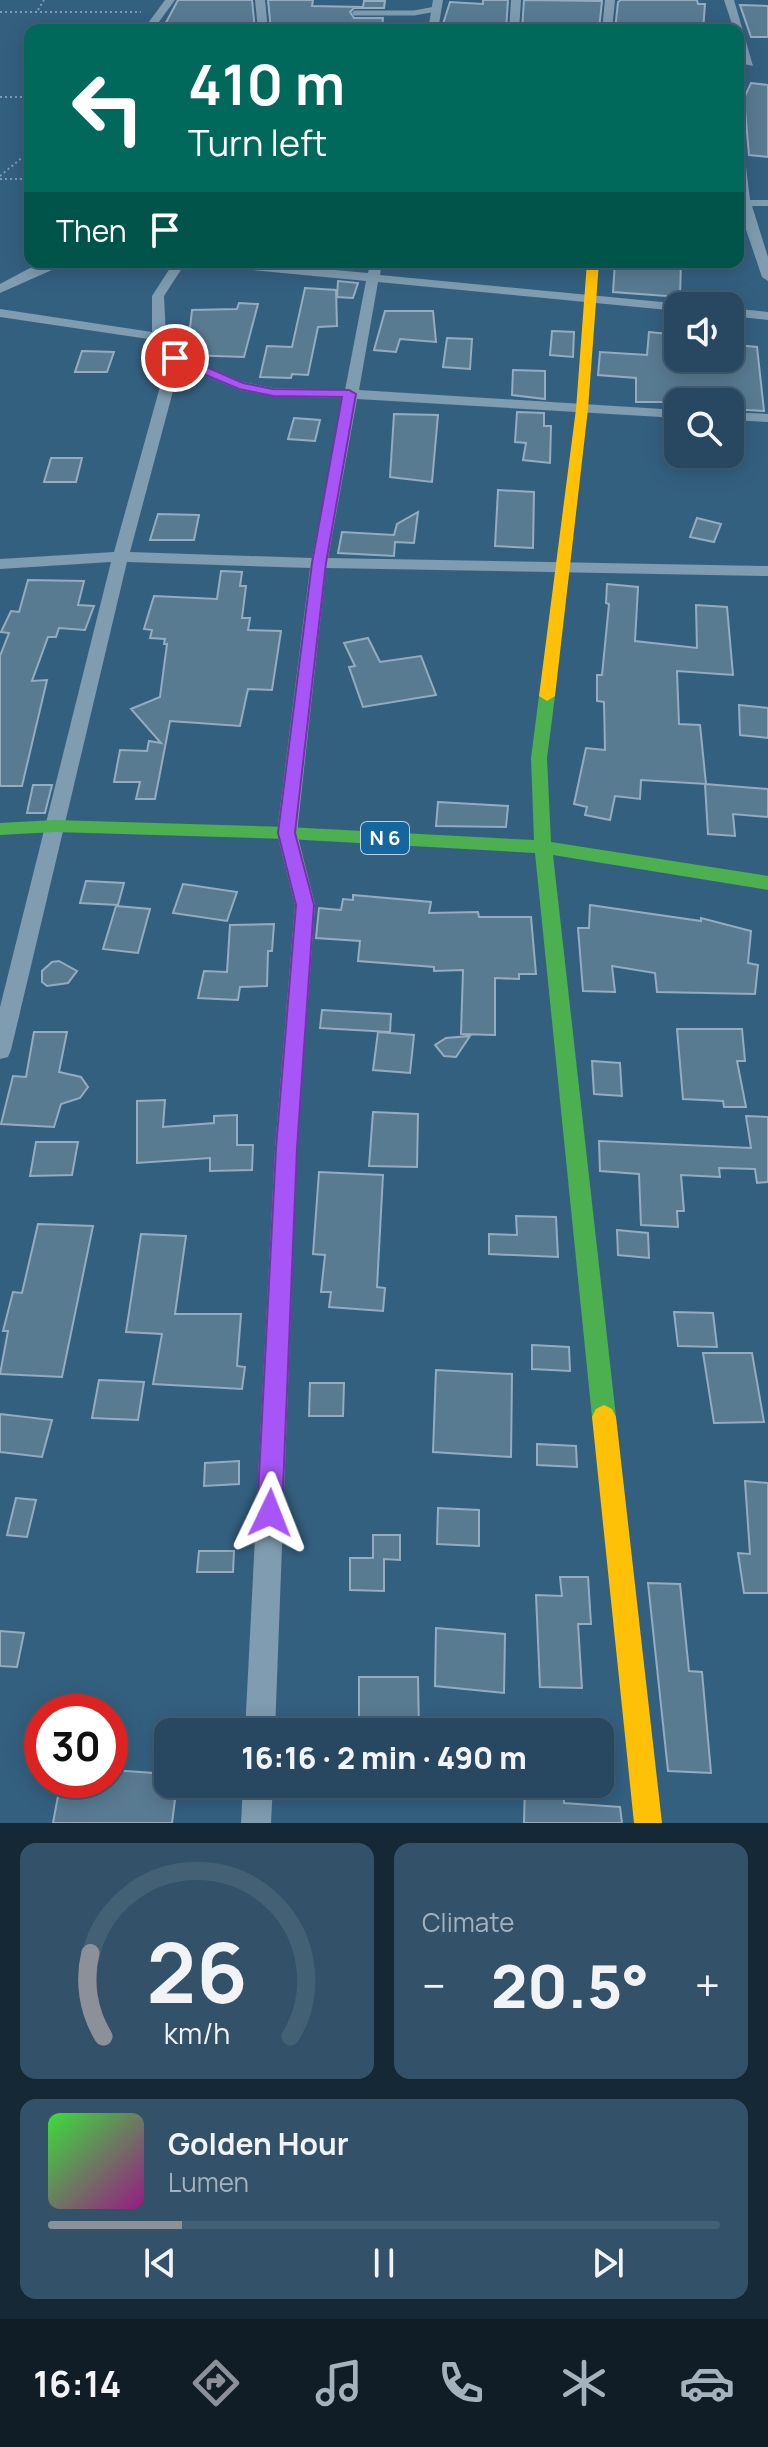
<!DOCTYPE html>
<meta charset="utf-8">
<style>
:root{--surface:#274860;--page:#335269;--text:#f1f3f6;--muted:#a4b2bd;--line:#436075;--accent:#8c9099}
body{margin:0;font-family:Manrope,sans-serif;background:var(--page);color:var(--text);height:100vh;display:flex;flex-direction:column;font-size:30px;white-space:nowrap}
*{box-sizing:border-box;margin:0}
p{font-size:26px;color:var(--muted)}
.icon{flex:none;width:44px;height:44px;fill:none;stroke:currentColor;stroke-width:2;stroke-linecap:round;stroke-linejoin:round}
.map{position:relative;height:1823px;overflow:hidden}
.panel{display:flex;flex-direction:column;gap:20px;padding:20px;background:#152835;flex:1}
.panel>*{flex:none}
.hud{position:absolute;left:24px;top:24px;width:720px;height:244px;border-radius:16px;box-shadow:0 4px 20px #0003,0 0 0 2px var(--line);background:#00695c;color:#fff;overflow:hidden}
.buttons{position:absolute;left:664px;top:292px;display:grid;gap:16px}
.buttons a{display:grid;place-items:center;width:80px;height:80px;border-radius:16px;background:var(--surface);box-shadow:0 4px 20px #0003,0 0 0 2px var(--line);font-size:40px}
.speed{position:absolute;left:24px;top:1694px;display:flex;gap:16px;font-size:40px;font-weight:700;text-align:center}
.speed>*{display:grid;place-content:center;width:104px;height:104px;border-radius:50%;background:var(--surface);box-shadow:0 4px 20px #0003,0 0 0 2px var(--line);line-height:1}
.speed .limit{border:12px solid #d22;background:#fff;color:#111}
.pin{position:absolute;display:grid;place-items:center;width:68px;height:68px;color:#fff;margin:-34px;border:4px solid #fff;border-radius:50%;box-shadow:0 2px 8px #0007}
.me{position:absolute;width:88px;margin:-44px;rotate:2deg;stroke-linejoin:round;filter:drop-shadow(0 0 6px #0008)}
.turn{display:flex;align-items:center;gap:28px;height:168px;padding:0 32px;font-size:36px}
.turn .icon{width:104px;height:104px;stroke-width:2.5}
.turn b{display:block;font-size:56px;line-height:68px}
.then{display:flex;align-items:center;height:76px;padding:0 32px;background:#0003;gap:16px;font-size:30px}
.big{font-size:60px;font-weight:800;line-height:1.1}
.panel .card{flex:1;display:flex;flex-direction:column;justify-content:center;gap:12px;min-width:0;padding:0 28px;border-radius:16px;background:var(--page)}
.panel .dial{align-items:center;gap:0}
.dial svg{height:208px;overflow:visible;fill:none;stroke:var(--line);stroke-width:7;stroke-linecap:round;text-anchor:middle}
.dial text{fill:var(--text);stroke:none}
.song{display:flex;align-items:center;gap:24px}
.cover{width:96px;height:96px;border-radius:12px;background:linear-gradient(135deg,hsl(120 70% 55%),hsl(310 70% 35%))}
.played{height:8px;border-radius:4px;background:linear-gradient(90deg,var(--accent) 20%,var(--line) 20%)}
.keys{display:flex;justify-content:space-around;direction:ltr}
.heat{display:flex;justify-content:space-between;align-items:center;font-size:44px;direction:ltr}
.panel .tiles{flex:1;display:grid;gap:20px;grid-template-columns:1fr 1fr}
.card:last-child{grid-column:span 2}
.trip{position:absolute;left:154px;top:1718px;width:460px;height:80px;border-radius:16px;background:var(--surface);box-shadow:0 4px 20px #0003,0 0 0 2px var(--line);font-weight:800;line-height:80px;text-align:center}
.tabs{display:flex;height:128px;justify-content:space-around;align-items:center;background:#101d26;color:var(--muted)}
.tabs .icon{width:56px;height:56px}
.tabs .selected{color:var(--accent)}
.tabs b{font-size:36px;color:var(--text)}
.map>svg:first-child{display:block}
.building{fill:#597b92;stroke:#94acbe;stroke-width:2}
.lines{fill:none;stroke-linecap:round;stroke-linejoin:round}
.path{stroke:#7f9cb0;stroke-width:2;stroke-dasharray:2 3;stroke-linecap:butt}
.lane{stroke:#7f9cb0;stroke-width:5}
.street{fill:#7f9cb0;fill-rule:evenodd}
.fast{fill:#4caf50;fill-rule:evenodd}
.slow{fill:#ffc107;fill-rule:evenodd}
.route{fill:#a855f7;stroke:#6d37a1;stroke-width:2}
.labels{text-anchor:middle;stroke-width:8;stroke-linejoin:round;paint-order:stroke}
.shield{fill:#15669f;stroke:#b9d1e2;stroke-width:2}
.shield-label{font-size:20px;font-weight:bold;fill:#fff}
</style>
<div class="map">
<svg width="768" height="1823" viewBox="0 0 768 1823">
<rect width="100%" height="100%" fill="#346080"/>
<path class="building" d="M178 0H252L255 30H162Z
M268 0H313L312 6 363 7 364 1H385L384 8H354L350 12 354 18H383L382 27 271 30Z
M483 0H508L506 30 442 27 450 2 483 4Z
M524 0 602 1 599 29 560 26 522 29Z
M621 0H697L698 4H705L703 30H615L618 2Z
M740 5 768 6V37H751Z
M751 83 768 85V157L749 155 744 98Z
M615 262H681L680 297 613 292Z
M338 281 358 283 353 298 337 297Z
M305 288 336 290 337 326 318 327 308 375 292 374 291 378 260 377 267 346 292 347Z
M239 303 258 304 244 357 187 355 192 310 237 309Z
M385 311H433L436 342 400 339 396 352 374 350Z
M552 331 574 332 573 357 550 355Z
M649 332 678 335V358H737V345L757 347 764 411 730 409V402H636V378L598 375 600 352 647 355Z
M447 338 472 339 470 369 443 367Z
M82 351 114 352 107 372H75Z
M513 370 545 371V399L512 395Z
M517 412 544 413V426H551L550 463 523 460 526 443 515 442Z
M394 414 438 415 432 482 390 477Z
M294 418 320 420 315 441 288 439Z
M51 458H82L76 482H44Z
M498 490 534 492 533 548 495 546Z
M418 512 414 543 395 542 394 556 338 553 342 532 394 535 397 524Z
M158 514 199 515 194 540H150Z
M697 518 721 524 714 542 690 537Z
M221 571 242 572 240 586H246L242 618H250L248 630 281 631 272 690 248 689 240 726 170 721 155 799H136L140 782H114L120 750 147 751 149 741 161 743 131 709 160 697 167 644H164L165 639 150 638 152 630 144 629 154 596 217 599Z
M28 580 84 581 78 605 94 606 85 630 59 628 56 637H48L32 681 47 680 22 786H0V656L9 633 1 632 11 611 19 612Z
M607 584 638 587 635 641 697 648 696 605 727 607 733 675 677 671 679 724 700 725 706 784 641 780 640 799 615 796 610 820 585 815 587 807 574 804 586 748 605 750 604 702 597 701V675H602L609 604 606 603Z
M368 638 380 662 421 656 436 695 363 707 349 667 355 666 344 643Z
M739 705 768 708V738L740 735Z
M705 784 768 789V817L733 814 735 836 708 834Z
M33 785H52L45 813H27Z
M438 802 508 806 506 827 436 826Z
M86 881 124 883 118 905 80 903Z
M183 884 237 892 227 921 173 913Z
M353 895 431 902 429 913 478 912 479 917H531L536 974H519V979L495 978V1035L461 1034 463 970 434 971V967L358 961 360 941 316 938 319 908 341 910 343 899 353 900Z
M590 905 701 921V918L751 931 748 963 758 965 755 994 657 992 655 973 612 966 615 992 583 991 578 928H589Z
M116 906 150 909 138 953 103 949Z
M274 924 272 951H268L267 986 240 987 238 1000 198 998 204 971 227 972 230 925Z
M59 961 77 971 68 983 47 986 42 982V971L52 962Z
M322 1010 391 1014 390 1032 320 1028Z
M677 1029H742L745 1061H737L746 1107H724L723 1101 683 1099Z
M34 1032H67L59 1072 81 1077 88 1087 80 1098 61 1104 54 1127 1 1124 13 1076 26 1077Z
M378 1032 414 1035 410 1073 373 1070Z
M470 1036 456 1057 444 1056 435 1045 446 1038Z
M592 1061 620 1063 622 1096 594 1094Z
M165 1100 163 1127 214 1123V1116L237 1115V1145H253L252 1170 210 1171V1158L137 1163V1101Z
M373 1112 418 1114 417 1167 369 1166Z
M746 1116 768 1117V1182L757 1183 755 1169 719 1168 720 1177 681 1175 684 1211H677L678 1227 641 1225 639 1174 600 1171 599 1141 751 1148Z
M36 1142H78L72 1175 30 1176Z
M319 1172 383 1175 377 1287 385 1288 383 1311 329 1307 331 1292H321L325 1255 313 1254Z
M516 1216 556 1217 558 1257 489 1254V1234L517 1235Z
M38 1224 93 1226 62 1377 0 1374 8 1331H3L13 1292 22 1293Z
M617 1230 648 1233 649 1258 618 1255Z
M141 1234 186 1236 175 1314H241L237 1366 245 1367 242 1389 153 1384 162 1334 126 1332Z
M674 1312 713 1313 717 1347 678 1346Z
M532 1345 569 1347 570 1371 532 1369Z
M703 1353H752L764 1422 714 1423Z
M436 1370 512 1374 511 1457 433 1452Z
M99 1380 144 1382 138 1420 92 1418Z
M310 1383H344L343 1416H309Z
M0 1414 52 1420 42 1457 0 1452Z
M537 1444 576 1446 577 1467 537 1465Z
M239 1461V1484L204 1486 205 1463Z
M745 1481 768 1483V1593H744L738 1553 750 1554Z
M16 1498 36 1500 27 1537 7 1535Z
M438 1508 479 1510V1546L437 1544Z
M373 1535H400V1560L384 1559V1591L350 1590V1558H373Z
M199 1551H234L233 1572H197Z
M560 1577H588L591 1624H578L582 1688 540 1687 536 1595 562 1596Z
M648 1583 680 1584 689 1671 702 1672 711 1773 668 1771Z
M436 1628 505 1634 504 1693 435 1686Z
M0 1631 24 1633 17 1667 0 1666Z
M359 1677H418L419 1732H359Z
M112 1770 168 1774V1784H177L172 1823H53L61 1780H110Z
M525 1784H564V1803L620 1807 622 1823H524Z"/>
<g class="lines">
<path class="path" d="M38 10 44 0
M0 12H141
M0 97H30
M0 176 30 151
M0 179H30"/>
<path class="lane" d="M355 13H414L436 9"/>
<path class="street" d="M165 0H175L153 30H143Z
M255 0H265L268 30H258Z
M433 0H443L438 30H428Z
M511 0H521L519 30H509Z
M605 0H615L612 30H602Z
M724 0H734L753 66 744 64 738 44V30H734Z
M738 138 743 141 750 200H768V206H752L768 257V281L762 277 738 206Z
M51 262H70L0 293V284L30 268Z
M174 262H186L164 296 166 337 180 355 243 382 273 388 345 390 366 281 211 266 205 262H249L368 273 370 262H382L380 275 683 304 678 306V311L378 282 359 390 678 410V418L357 399 328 558 768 566V576L326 568 297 833 315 905 297 1148 275 1732H245L275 1148 295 905 277 833 310 568 127 562 11 1050 8 1057 0 1059V1007L111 562 0 569V559L114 552 168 358 155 340 0 317V309L152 332V296ZM180 365 239 390 273 396 343 398 312 558 130 552Z
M730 308 768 312V320L730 316Z
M730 412 768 414V422L730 420Z
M243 1784H273L271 1823H241Z"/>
<path class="fast" d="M547 691 555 696 547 758 551 842 768 876V890L553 855 616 1417 612 1425 604 1429 596 1425 592 1417 535 853 287 839 55 832 0 835V823L55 820 287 827 534 840 531 758 539 696Z"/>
<path class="slow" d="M587 262H599L588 409 555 696 547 701 539 696 576 409Z
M604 1405 612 1409 616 1417 662 1823H634L592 1417 596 1409Z"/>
</g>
<path class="route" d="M170 355H179L243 383 273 389 349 390 356 394 326 563 295 833 314 905 297 1148 282 1513 279 1522 270 1526 261 1522 257 1513 276 1148 296 905 278 833 312 563 342 397 273 396 239 389 170 360Z"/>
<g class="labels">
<rect class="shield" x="361" y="822" width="48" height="32" rx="6"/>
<g class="shield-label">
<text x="385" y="845">N 6</text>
</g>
</g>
</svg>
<div class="buttons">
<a><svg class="icon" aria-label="sound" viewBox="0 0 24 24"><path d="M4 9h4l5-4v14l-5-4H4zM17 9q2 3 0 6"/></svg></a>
<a><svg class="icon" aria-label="search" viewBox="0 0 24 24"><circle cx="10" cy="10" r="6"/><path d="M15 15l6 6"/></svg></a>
</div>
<div class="speed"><div class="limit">30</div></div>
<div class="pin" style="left:175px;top:358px;background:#d93025"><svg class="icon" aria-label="arrive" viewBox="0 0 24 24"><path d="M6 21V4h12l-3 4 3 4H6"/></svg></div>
<svg class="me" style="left:270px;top:1513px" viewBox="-20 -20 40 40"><path d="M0-17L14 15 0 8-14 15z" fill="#a855f7" stroke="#fff" stroke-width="4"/></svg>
<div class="trip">16:16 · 2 min · 490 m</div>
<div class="hud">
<div class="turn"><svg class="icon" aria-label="left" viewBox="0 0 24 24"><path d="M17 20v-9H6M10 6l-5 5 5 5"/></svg><div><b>410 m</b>Turn left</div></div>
<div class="then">Then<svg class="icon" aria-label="arrive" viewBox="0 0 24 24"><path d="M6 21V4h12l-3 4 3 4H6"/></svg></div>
</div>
</div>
<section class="panel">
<div class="tiles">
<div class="card dial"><svg viewBox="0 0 100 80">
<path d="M14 69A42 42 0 1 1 86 69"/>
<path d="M14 69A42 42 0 0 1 9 37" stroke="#8c9099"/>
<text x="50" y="56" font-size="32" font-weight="700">26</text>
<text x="50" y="72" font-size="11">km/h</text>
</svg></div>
<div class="card"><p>Climate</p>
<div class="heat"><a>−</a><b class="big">20.5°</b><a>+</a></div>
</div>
<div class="card">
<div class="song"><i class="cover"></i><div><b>Golden Hour</b><p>Lumen</p></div></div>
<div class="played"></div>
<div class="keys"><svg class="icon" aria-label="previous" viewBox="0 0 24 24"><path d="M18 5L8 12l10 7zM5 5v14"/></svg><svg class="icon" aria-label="pause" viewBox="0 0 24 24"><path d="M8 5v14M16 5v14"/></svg><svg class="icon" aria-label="next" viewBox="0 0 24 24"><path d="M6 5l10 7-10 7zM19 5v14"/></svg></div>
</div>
</div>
</section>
<nav class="tabs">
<b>16:14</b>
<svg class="icon selected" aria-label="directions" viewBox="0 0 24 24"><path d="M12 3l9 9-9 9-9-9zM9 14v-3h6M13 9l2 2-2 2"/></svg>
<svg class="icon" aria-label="music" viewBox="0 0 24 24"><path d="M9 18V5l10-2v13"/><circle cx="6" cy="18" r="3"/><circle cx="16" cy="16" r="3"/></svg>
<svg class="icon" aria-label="phone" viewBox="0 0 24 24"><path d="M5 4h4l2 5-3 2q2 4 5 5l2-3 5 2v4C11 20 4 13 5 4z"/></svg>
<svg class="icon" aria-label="climate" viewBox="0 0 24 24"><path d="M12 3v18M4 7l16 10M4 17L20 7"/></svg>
<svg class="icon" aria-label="car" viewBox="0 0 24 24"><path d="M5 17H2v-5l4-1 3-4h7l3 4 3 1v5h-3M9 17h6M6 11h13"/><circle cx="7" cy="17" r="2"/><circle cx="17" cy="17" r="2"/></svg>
</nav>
